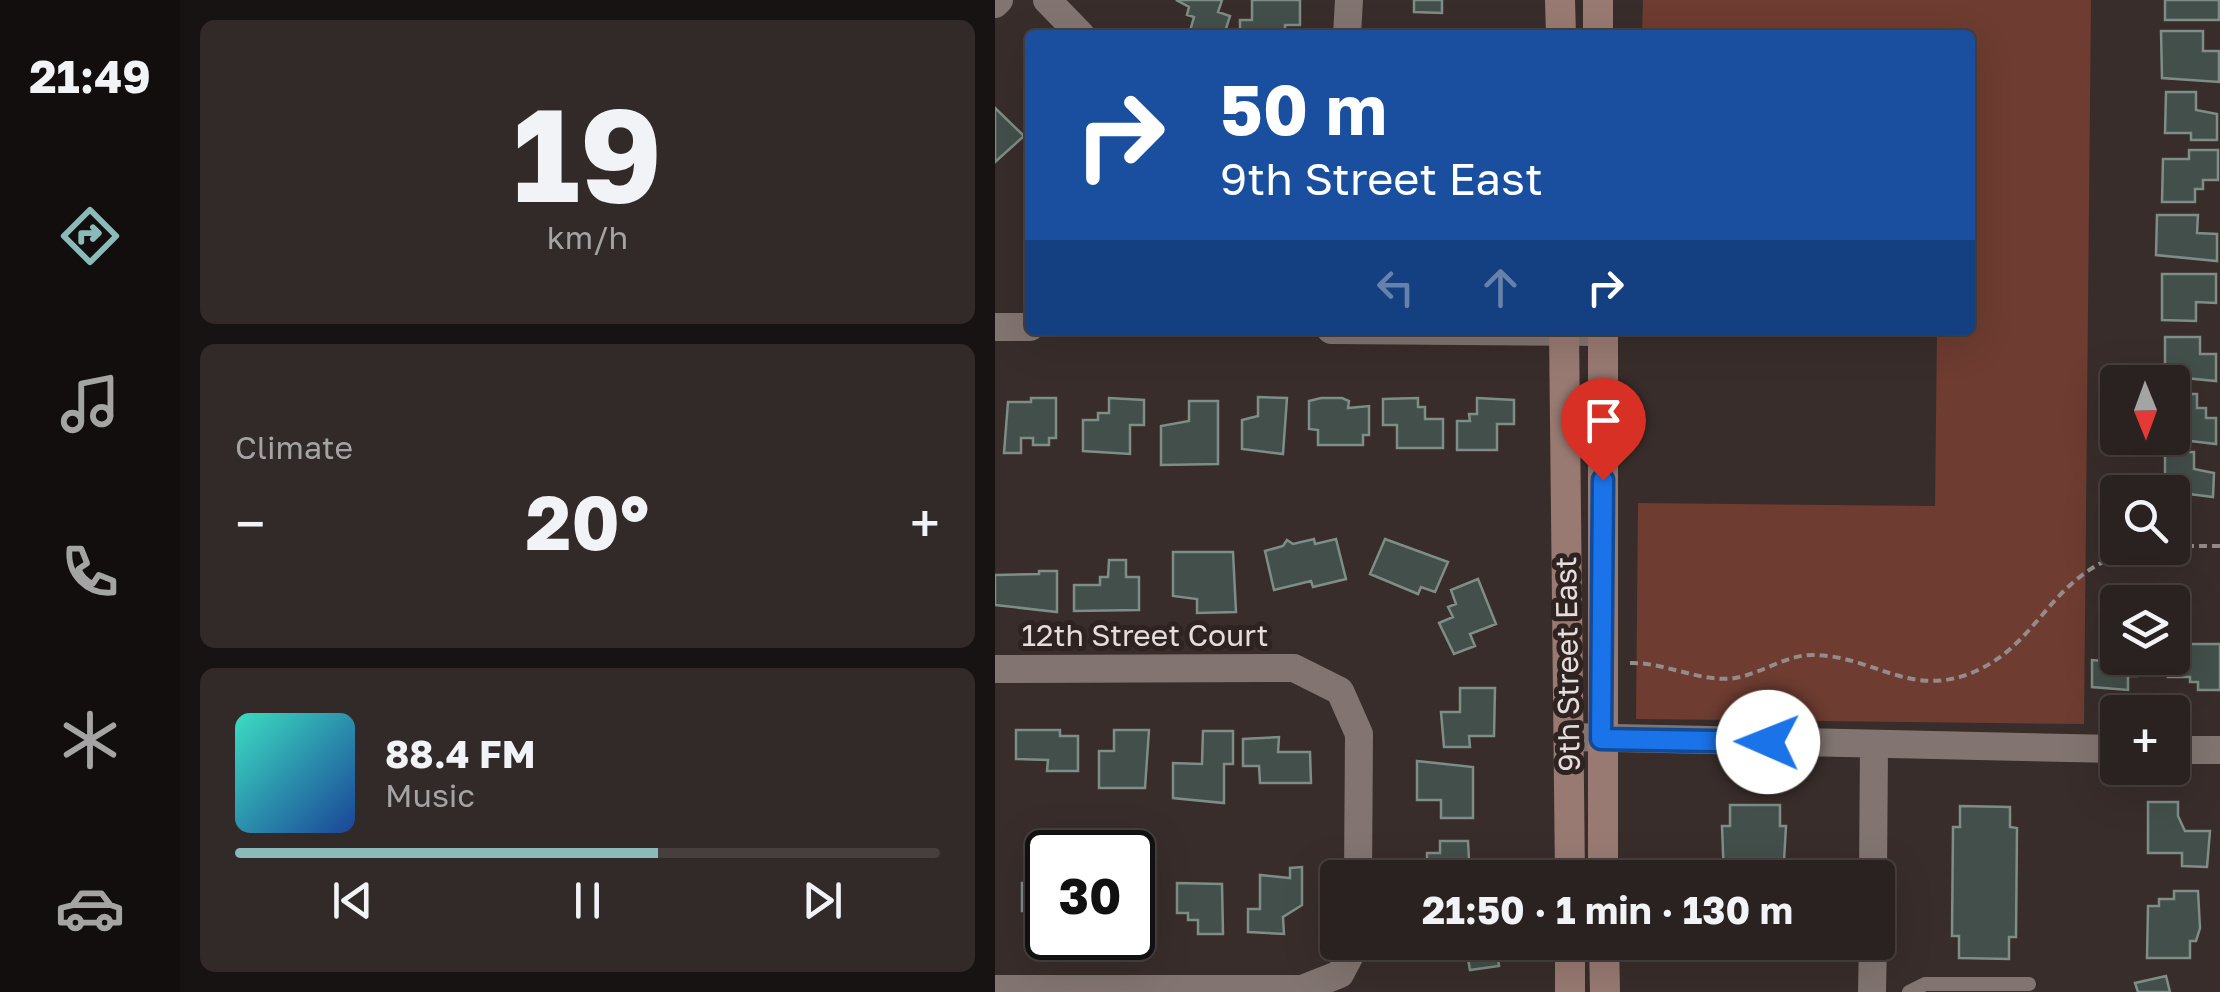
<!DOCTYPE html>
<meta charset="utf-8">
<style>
:root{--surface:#2a2220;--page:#322a29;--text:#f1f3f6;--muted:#a5a4a5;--line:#463f3e;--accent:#8bbbb9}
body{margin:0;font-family:"Golos Text",sans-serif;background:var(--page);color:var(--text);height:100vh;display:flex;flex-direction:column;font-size:38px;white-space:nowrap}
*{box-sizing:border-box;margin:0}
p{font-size:32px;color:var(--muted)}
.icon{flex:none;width:55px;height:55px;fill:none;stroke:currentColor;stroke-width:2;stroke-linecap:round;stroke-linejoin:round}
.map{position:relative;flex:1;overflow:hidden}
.details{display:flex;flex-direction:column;gap:20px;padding:20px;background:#171312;width:815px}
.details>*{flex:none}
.hud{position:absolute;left:30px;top:30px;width:950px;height:305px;border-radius:10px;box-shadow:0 10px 40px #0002,0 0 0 2px var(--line);background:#1a4fa0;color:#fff;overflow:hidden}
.needle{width:65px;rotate:179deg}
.tools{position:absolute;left:1105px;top:365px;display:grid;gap:20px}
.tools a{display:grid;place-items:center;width:90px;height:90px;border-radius:10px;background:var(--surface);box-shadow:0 10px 40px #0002,0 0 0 2px var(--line);font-size:50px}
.speed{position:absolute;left:30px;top:830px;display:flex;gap:20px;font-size:50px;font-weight:700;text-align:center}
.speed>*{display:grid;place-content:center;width:130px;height:130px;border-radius:50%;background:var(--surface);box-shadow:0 10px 40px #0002,0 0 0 2px var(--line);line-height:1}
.speed .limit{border:5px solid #111;border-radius:15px;background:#fff;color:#111}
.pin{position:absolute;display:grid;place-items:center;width:85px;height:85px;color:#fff;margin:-102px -42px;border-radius:50% 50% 50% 0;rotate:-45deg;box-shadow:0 0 10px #0007}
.pin .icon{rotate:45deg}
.me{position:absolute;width:110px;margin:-55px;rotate:271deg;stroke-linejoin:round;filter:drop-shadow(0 0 8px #0008)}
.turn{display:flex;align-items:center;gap:35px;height:210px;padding:0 30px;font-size:45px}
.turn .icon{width:130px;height:130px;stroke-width:2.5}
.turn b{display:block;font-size:70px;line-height:85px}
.lanes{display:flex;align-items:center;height:95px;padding:0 30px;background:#0003;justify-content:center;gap:50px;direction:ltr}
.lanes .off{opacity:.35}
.big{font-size:75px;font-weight:700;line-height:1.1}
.details .card{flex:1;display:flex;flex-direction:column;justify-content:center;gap:15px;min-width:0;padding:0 35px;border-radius:15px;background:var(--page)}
.details .dial{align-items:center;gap:0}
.dial b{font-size:130px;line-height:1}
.song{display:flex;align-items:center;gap:30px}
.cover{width:120px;height:120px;border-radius:15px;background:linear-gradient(135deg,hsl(170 70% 55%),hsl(220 70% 35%))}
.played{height:10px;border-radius:5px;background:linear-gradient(90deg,var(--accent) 60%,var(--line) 60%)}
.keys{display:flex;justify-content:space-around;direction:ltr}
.heat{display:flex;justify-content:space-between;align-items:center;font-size:55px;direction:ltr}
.trip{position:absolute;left:325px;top:860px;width:575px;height:100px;border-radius:10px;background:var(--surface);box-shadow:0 10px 40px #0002,0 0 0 2px var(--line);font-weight:700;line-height:100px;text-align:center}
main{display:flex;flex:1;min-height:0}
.tabs{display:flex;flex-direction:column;width:180px;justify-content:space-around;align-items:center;background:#110e0d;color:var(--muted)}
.tabs .icon{width:70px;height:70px}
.tabs .current{color:var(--accent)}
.tabs b{font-size:45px;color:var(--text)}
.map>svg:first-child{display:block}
.green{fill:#6e3c31}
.building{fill:#434f4a;stroke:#7f8d87;stroke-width:2.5}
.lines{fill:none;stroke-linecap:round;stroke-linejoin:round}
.path{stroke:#958c8a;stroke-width:4;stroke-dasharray:8 5;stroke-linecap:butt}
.lane{stroke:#827571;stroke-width:14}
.street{stroke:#827571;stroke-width:28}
.secondary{stroke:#987a72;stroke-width:30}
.route-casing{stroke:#114b97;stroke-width:25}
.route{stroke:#1a73e8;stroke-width:18}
.labels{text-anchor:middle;stroke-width:10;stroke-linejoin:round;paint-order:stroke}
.street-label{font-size:30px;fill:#e5dddb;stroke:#2e2320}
</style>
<main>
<nav class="tabs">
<b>21:49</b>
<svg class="icon current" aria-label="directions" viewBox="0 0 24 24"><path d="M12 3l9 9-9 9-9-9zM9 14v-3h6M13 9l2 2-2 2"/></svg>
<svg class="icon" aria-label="music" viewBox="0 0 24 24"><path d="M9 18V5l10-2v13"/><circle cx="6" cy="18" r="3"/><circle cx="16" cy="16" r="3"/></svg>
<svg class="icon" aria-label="phone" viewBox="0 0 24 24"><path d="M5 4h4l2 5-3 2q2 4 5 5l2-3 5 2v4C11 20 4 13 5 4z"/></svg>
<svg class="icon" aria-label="climate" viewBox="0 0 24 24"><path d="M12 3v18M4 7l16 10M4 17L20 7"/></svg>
<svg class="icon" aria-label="car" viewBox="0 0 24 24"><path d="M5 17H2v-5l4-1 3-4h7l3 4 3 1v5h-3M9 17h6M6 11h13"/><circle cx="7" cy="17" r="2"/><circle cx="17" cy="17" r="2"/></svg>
</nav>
<section class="details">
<div class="card dial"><b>19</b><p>km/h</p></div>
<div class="card"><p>Climate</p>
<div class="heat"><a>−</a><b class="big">20°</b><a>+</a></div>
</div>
<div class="card">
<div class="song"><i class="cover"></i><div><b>88.4 FM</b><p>Music</p></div></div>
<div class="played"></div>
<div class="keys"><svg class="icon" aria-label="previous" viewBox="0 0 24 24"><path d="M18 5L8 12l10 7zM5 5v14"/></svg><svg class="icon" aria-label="pause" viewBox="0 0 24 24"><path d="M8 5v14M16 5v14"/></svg><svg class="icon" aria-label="next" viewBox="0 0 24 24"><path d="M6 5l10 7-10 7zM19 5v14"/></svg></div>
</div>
</section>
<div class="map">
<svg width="1225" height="992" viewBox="0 0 1225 992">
<rect width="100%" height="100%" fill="#382d2a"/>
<path class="green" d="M648 0H1096L1089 724 641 719 643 503 940 506 942 330H975V35H647Z"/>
<path class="building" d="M181 0H227L223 12 235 16 229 35 195 31 199 17 192 15 194 7Z
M257 0H305V25H290V34L245 35V20H257Z
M419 0H447V13L419 12Z
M1170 0H1224V20H1170Z
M1166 31H1208V51H1224V82L1167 78Z
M1171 92H1201V110L1222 114V140H1196V133H1170Z
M0 108 29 136 0 162Z
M1194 150H1223V180H1208V189H1200V202H1167L1168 159H1194Z
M1162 215H1203L1202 233 1222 234V261L1161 255Z
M1167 274H1221V303L1201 302V321L1167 320Z
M1170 337H1205V354H1221V381L1170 376Z
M1178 394H1202V408H1211V418H1221V444L1170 438H1178Z
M263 397 292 398 288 454 247 449V420L263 416Z
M36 398H61V438H54V445H38V438H26V453H9L13 402H36Z
M114 398 149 400V425H135V454L88 451V420H103V413H114Z
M326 398H347L354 401 353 408 374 406V435H368V445H323V430L314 429V401Z
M423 398V407H430V419H448V448H402V425H388V399Z
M482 398 519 400V424H502V450H462V421H475L474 414H482Z
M194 401H223V464L166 465V426L194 421Z
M1170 452H1199V469L1219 473 1218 497 1170 491Z
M319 539 320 544 341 539 351 579 318 587 316 581 279 590 270 551 288 546 292 540 298 544Z
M390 539 453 562 440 592 426 587 423 594 375 574Z
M178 552H238L241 612 202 613V599L178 596Z
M114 560H131V577H144V610L79 611V585H105V577H113Z
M44 571H62V612L0 605V575L44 574Z
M483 579 501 624 475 634 480 646 459 654 444 623 458 617 453 607 461 604 456 590Z
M1110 635H1122V658H1154V665H1143L1142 676H1133V690L1097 687V660L1109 661Z
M1178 644H1225V690H1203V682H1195V677H1173Z
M465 688H500L499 736H474L475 747H449L446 712H465Z
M21 730H65V736H83V771H52L53 760 21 759Z
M119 730H154L150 788H104V751H119Z
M208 731H238V764H229V803L178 798V763L207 764Z
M284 737 283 752H315L316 783H265L264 766H248V739Z
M422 761 478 767V818H446V800H422Z
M1153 802H1183V816L1190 831H1215L1212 867 1187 866V853H1153Z
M735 805H785V826H791L788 878H729L727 826H735Z
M965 806 1015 807V827L1022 828 1021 937H1014V959L964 958V936H957L958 827H965Z
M445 841H473L475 878H422V863H432V853H445Z
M307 867V905L288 917 289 934 253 932V909H265V875L295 878V868Z
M27 883H52V933L50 917 31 918V911H27Z
M138 883H154L157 924 138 927Z
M182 883 227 884 228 934H203V920H193V913H182Z
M1179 891H1203L1205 928 1201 941H1195V958H1152L1153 906H1164V899H1179Z
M447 942H501L504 966 475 970 472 954 462 955 461 947 448 949Z
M734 942H784V957H734Z
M1171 976 1175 992H1143L1140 983Z"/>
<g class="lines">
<path class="path" d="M1178 546H1225
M635 663C670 662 706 683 740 678 766 674 792 654 819 655 880 656 916 700 981 671 1050 640 1055 568 1148 548"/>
<path class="lane" d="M914 992 930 984H1034"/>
<path class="street" d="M52 0 86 35
M0 4 4 0
M352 35 354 0
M0 327H35
M336 330 608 332
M0 669 299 668 345 691 364 734 363 878
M574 737 1122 749
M1178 750H1225
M878 878 879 745
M0 989H307L345 974 362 942
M877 992 878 942"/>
<path class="secondary" d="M565 0 566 35
M603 0V35
M569 330 575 878
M608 878V330
M575 942V992
M609 942 610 992"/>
</g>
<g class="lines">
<g class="route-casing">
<path id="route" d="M608 480 606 739 773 742"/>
</g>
<use href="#route" class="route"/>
</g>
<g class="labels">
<g class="street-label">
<text x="150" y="646">12th Street Court</text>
<text transform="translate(573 664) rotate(-91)" y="10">9th Street East</text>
</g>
</g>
</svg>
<div class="tools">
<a><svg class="needle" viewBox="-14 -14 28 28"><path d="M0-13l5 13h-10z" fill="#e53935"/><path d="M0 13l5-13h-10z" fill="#a5a4a5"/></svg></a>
<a><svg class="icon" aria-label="search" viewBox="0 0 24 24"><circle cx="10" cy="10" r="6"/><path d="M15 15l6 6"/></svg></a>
<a><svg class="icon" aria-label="layers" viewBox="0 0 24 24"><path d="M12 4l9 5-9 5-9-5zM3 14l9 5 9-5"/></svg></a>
<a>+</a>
</div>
<div class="speed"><div class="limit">30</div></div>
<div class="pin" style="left:608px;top:480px;background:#d93025"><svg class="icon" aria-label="arrive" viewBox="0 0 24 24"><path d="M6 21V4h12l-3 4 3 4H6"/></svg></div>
<svg class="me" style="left:773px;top:742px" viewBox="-20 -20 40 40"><circle r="19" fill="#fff"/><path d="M0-13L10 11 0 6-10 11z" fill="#1a73e8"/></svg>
<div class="trip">21:50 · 1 min · 130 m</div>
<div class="hud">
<div class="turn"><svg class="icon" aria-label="right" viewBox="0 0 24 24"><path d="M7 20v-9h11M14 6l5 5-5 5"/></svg><div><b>50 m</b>9th Street East</div></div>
<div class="lanes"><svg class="icon off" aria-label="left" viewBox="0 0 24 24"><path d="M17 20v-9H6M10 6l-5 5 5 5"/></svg><svg class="icon off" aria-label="ahead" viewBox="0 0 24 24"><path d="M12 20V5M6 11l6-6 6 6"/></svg><svg class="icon" aria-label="right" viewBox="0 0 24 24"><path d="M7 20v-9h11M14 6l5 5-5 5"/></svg></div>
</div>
</div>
</main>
